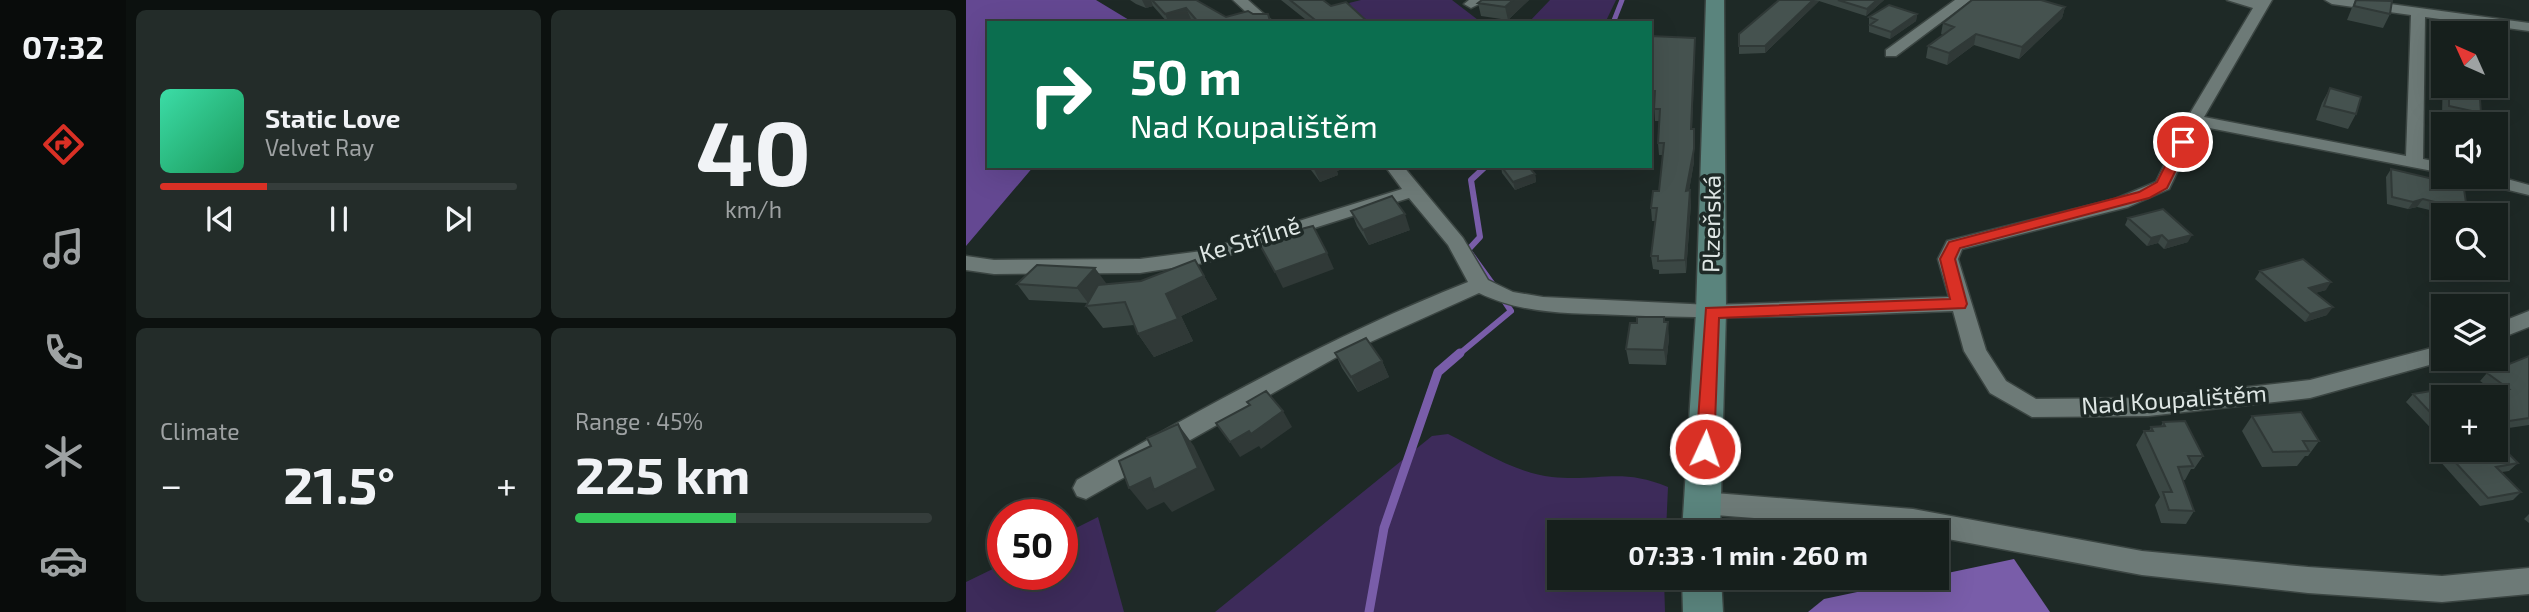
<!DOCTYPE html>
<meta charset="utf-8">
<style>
:root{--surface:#161f1c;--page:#232c29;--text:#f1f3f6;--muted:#9ea2a3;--line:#353d3b;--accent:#d93025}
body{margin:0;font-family:"Exo 2",sans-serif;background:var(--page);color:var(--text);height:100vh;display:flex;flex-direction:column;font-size:26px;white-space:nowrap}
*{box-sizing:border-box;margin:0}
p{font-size:23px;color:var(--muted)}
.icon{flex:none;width:38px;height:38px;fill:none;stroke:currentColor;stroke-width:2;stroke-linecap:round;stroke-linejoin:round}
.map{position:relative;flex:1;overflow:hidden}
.sheet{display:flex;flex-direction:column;gap:10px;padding:10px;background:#0c110f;width:840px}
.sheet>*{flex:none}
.guide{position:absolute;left:21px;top:21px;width:665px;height:147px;border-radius:0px;box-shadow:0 7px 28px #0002,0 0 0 2px var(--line);background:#0b6e4f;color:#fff;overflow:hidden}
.needle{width:46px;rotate:315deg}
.fabs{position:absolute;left:1465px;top:21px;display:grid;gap:14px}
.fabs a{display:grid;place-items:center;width:77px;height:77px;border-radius:0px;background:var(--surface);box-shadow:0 7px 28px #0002,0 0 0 2px var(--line);font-size:35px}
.speed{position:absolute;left:21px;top:499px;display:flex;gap:14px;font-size:35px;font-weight:700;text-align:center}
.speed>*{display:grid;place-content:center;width:91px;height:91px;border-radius:50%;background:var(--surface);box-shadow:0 7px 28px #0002,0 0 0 2px var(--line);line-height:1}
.speed .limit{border:10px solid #d22;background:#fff;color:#111}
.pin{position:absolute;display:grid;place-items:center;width:60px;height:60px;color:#fff;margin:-30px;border:4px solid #fff;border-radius:50%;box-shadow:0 2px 7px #0007}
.me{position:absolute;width:77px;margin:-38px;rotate:3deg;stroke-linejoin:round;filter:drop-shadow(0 0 5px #0008)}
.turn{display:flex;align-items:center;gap:24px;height:147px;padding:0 28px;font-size:32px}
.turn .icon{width:91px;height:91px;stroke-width:2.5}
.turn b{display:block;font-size:49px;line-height:60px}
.big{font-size:52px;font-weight:700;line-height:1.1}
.sheet .card{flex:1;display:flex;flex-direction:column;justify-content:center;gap:10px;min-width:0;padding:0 24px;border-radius:10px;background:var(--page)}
.sheet .dial{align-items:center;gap:0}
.dial b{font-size:91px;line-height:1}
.song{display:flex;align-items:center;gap:21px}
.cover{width:84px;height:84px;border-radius:10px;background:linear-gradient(135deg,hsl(160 70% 55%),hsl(150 70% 35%))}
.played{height:7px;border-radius:4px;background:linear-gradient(90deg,var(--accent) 30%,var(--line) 30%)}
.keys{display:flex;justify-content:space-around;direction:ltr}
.heat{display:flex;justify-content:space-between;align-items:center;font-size:38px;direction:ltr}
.charge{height:10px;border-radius:5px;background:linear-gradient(90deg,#34c759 45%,var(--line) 0)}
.sheet .tiles{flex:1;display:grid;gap:10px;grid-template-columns:repeat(2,1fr)}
.trip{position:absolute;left:581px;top:520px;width:402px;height:70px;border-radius:0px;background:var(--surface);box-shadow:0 7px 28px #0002,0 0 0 2px var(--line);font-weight:700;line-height:70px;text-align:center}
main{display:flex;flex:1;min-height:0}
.menu{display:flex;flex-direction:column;width:126px;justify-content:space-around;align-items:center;background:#090c0b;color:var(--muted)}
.menu .icon{width:49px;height:49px}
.menu .current{color:var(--accent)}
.menu b{font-size:32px;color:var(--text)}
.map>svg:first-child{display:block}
.green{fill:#3d2b5a}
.forest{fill:#644892}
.water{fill:#795da9}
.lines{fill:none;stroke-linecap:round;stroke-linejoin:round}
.stream-far2{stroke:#795da9;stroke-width:5}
.stream-far1{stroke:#795da9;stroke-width:6}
.stream{stroke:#795da9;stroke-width:9}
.minor-casing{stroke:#3b4542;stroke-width:3}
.secondary-casing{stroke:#3b4542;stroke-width:3}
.minor{fill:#6d7a77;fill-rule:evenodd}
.secondary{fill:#5a847d;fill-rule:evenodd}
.wall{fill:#3b4744}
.shaded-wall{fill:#303937}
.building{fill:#45524f;stroke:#303937;stroke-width:2}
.route{fill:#d93025;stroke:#8d1f18;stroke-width:2}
.labels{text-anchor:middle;stroke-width:7;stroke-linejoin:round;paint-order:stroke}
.street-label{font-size:24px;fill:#dee6e4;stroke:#1e2926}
</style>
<main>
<nav class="menu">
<b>07:32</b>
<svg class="icon current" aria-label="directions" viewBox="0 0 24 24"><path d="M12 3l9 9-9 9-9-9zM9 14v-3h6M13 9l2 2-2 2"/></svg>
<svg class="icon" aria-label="music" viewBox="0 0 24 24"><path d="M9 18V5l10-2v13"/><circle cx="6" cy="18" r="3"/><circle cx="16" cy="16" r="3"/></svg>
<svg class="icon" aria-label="phone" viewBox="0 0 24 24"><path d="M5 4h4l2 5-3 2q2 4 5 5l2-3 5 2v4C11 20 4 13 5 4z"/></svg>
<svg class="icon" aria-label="climate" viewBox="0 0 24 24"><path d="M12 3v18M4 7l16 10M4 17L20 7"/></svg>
<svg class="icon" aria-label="car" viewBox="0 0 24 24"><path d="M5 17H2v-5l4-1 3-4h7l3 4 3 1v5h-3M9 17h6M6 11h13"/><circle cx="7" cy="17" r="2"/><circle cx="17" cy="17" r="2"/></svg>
</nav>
<section class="sheet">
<div class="tiles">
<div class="card">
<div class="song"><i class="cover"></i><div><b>Static Love</b><p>Velvet Ray</p></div></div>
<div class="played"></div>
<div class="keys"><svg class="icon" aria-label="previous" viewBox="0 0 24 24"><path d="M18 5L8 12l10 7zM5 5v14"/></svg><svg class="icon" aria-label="pause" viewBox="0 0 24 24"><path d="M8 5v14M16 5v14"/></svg><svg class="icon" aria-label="next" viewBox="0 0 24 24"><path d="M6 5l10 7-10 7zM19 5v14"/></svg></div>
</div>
<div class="card dial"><b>40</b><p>km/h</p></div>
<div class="card"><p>Climate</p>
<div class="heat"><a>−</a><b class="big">21.5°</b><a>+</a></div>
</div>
<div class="card"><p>Range · 45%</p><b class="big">225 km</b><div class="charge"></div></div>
</div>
</section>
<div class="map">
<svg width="1563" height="612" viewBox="0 0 1563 612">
<rect width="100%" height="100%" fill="#1e2926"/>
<path class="green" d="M395 0H486L516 23H398L383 3Z
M584 0H650L639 23H562Z
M482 434C515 450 549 473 586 477 633 482 654 467 702 487L700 532H593V578H698L699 612H249L466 436Z
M132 517 158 612H0V582L37 564V574H96V535Z"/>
<path class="forest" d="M0 0H130L168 23H23V166H68L0 246Z"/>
<path class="water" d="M1048 559 1084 612H842L858 599Z"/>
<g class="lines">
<path class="stream-far2" d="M647 23 656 0"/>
<path class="stream-far1" d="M520 166 505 180 514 237 502 250 528 286
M492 355 545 311 535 296"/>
<path class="stream" d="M403 612 418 528 472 372 494 353"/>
<g class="minor-casing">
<path id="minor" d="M267 0H282L308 23H292Z
M503 0H521L505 8 498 4Z
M989 0H1005L930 56H920V50Z
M1261 0H1306L1238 117 1440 156 1445 15 1366 4 1359 0H1395L1563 23V31L1459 17 1457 159 1477 163V173L1233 126 1203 189 1162 207 996 249 992 259 1020 350 1040 381 1070 399 1182 398 1344 380 1477 345V359H1485L1344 398 1182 416 1066 417 1024 393 998 351 987 311C876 315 766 320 655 315 606 313 558 315 513 293L369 358 120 499 111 496 107 488 111 480C238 407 365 336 502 282L482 245 443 198 238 263 174 273 28 274 0 270V256L28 260 174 259 236 251 436 189 419 166H437L497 238 522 280 547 292 577 297 745 305 983 297 972 259 981 241 1149 199 1190 182 1220 120 1287 8Z
M1530 176 1563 185V195L1505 181 1502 177Z
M1563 311V327L1530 340V324Z
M736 492 947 509 1176 551 1342 567 1476 576 1563 568V594L1476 602 1342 593 1176 575 971 537V532L736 514 727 511 723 503 727 495Z"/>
</g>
<g class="secondary-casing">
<path id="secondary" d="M740 0H758L760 312 754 532H716L730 312Z
M716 578H755L757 612H717Z"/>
</g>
<use href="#minor" class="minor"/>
<use href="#secondary" class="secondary"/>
</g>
<path class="wall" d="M164 0H230L260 17 287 14H302L306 23H228L225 19 213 23H202L187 6 180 8 170 4Z
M315 0H357L365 6 403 23H344Z
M516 0H563L542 20 515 16 512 3Z
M813 0H918L900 16 853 1 799 53 773 54V34Z
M1389 0H1420L1424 14 1417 28 1381 20Z
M1078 1 1099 7 1096 18 1053 59 1008 45 981 65 960 58 962 46 977 35 975 34 977 23Z
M951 14 950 21 924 39 903 32V17Z
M684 36 729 50 726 129H728V162L723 190 725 203 720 273 693 274V270L687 269 685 256 689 221H686L685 208 693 191 697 155H693L692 143 693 121H689L688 103H684Z
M1477 71V86H1513L1515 113 1508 123 1476 116Z
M1364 88 1390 114 1382 129 1350 120 1356 103Z
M342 166H384L371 171 372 175 354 182Z
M535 166 569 174 570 182 549 190 536 173Z
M1425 169 1464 178 1466 174 1501 210 1498 215H1485L1451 207 1442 209 1421 204 1420 177Z
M385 211 444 230 403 245 391 226Z
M1162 218 1222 242 1198 249 1192 243 1181 246 1159 225Z
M229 260 251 299 215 316 227 341 188 357 172 334 168 325 137 328 120 306 122 303 63 300 51 284 140 283 139 285 175 281Z
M1294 271 1360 290 1349 293 1361 315 1339 322 1289 279Z
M698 317 703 338 700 365 663 364 660 349 671 323Z
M369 353 416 361 423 377 392 392 376 368Z
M1563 356V425L1536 429 1531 434H1530V397L1528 391 1514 381 1521 373Z
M1447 394 1477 397V441L1440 402Z
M1286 416 1353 441 1342 456H1339L1331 466 1296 467 1276 431Z
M1197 422 1237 456 1228 469H1225L1219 480H1217L1228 511 1220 524 1195 523 1189 505 1194 497 1170 445 1178 431H1183L1185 427 1195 426Z
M1471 442 1552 463 1543 471 1536 472 1555 492 1547 500 1514 506 1464 450Z
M1563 514V523L1558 519Z"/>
<path class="shaded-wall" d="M176 0H185L187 6 180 8Z
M547 0H563L542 20 539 7Z
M847 0 853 1 799 53V46Z
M911 0H918L900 16 901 9Z
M1099 7 1096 18 1053 59 1056 47Z
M220 8 225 19 213 23H203L199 14Z
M951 14 950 21 924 39 925 32Z
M1010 34 1008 45 981 65 983 53Z
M729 38V50L725 142V129Z
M728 129V162L721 203 720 191Z
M349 166H384L371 171 372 175 354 182 347 167Z
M569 174 570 182 549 190 547 182Z
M724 190 725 203 720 273 719 260Z
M1457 199 1451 207 1442 209 1447 202Z
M439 214 444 230 403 245 397 230Z
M1196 235 1192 243 1181 246 1185 238Z
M1226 235 1222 242 1198 249 1202 241Z
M361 253 368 269 317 288 309 272Z
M229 260 251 299 215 316 227 341 188 357 172 334 200 294Z
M129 268 140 283 122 303 111 288Z
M1365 282 1360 290 1339 296 1343 288Z
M1367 307 1361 315 1339 322 1344 314Z
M702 322 703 338 700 365 698 350Z
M416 361 423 377 392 392 385 377Z
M317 411 326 427 295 449 285 434Z
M212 424 228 446 249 490 206 512 198 502 181 510 163 488Z
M283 431 293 446 274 457 264 442Z"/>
<path class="building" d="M186 0H230L260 17 282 11 287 14H302L304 21 298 23H233L220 8 199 14Z
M324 0H357L365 6 380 2 403 23H353Z
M516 0H547L539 7 512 3Z
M813 0H847L799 46H773V34Z
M872 0H911L901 9Z
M1006 0H1075L1099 7 1056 47 1010 34 983 53 962 46 988 27 977 23Z
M1390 0 1426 1 1424 14 1388 6Z
M923 5 951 14 925 32 904 25 911 20 903 17Z
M684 36 729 38 725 129H728V149L720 191 724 190 719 260 692 261V256H685L691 208H685L687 191H693L698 143H692L694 109H688L689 91H684Z
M1483 86H1513L1515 113 1483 106Z
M1364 88 1395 97 1390 114 1358 106Z
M535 166H562L569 174 547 182Z
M1425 169 1467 179 1466 174 1497 182 1501 210 1457 199 1447 202 1426 197Z
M426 196 439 214 397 230 385 211Z
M1197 209 1226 235 1202 241 1196 235 1185 238 1162 218Z
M347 226 361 253 309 272 294 245 320 233Z
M1337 259 1365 282 1343 288 1367 307 1344 314 1294 271Z
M229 260 238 276 200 294 212 319 172 334 159 302 120 306 132 285 175 281Z
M71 265 129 268 111 288 51 284Z
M671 317H698V322H702L698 350 660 349 664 323H671Z
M400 338 416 361 385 377 369 353Z
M1563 356V418L1536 422 1539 426 1530 427V397H1486L1543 389 1521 373Z
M1471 390 1479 397H1477V426L1447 394Z
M300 391 317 411 285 434 283 431 264 442 250 423 284 405 281 402Z
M1335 412 1353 441H1337L1343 451 1307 452 1286 416Z
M1219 421 1237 456H1222L1227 466 1212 467 1228 511 1203 510 1197 492H1206L1178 431H1187L1185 427 1199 426 1197 422Z
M212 424 232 468 188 490 184 478 163 488 153 461 185 446 181 438Z
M1530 441 1552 463 1530 467 1555 492 1522 498 1478 450H1530Z
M1471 442H1477V449Z"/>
<path class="route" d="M1217 138 1224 142 1201 188 1183 198 994 248 989 259 1001 304 999 308 753 318 748 449 739 456 732 454 730 449 740 308 984 299 974 259 983 242 1173 192 1191 182 1211 142Z"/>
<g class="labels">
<g class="street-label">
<text transform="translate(746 224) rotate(-89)" y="8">Plzeňská</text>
<text transform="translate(284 240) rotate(-17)" y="8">Ke Střílně</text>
<text transform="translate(1208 400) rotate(-4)" y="8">Nad Koupalištěm</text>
</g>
</g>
</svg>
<div class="fabs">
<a><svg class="needle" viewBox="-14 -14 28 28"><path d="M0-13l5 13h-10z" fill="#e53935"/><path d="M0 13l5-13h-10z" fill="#9ea2a3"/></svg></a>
<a><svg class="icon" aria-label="sound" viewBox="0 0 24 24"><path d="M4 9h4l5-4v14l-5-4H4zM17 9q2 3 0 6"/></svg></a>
<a><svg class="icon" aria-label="search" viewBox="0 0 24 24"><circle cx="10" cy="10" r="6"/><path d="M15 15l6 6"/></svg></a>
<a><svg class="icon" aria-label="layers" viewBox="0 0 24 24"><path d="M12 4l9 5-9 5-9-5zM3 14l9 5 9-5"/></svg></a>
<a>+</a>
</div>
<div class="speed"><div class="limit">50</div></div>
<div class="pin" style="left:1217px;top:142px;background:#d93025"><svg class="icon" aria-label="arrive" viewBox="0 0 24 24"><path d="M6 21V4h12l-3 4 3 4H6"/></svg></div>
<svg class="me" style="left:739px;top:449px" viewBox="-20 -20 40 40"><circle r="17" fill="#d93025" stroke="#fff" stroke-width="3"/><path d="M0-11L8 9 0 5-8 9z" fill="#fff"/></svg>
<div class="trip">07:33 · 1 min · 260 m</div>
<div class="guide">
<div class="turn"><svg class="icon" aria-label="right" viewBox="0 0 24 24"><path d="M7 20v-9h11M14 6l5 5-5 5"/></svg><div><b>50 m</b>Nad Koupalištěm</div></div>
</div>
</div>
</main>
